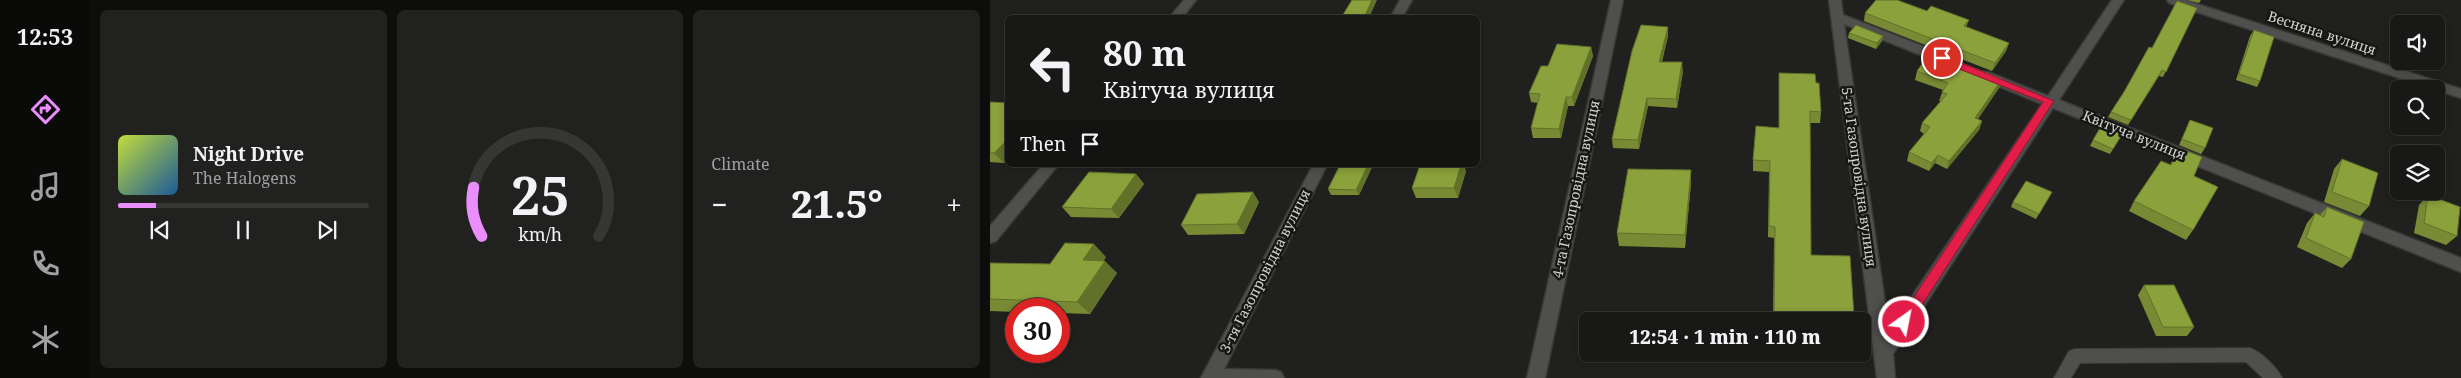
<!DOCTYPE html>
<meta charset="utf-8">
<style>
:root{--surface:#181816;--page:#21211f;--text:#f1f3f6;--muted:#9fa0a1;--line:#363735;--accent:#ea8dfd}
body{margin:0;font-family:"Noto Serif",serif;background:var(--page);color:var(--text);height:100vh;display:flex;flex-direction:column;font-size:19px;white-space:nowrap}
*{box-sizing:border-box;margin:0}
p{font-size:16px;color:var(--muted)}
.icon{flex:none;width:28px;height:28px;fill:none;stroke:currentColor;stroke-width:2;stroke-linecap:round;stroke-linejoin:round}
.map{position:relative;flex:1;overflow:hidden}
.details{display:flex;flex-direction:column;gap:10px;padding:10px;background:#0d0d0c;width:900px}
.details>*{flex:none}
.hud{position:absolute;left:15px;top:15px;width:475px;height:152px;border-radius:8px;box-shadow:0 2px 8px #0003,0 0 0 1px var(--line);background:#181816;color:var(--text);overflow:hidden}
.tools{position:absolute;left:1400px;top:15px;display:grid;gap:10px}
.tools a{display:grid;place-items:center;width:55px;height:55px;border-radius:8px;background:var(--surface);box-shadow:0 2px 8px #0003,0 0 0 1px var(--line);font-size:25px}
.speed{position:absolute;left:15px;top:298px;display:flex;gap:10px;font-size:25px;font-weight:700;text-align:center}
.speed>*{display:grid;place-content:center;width:65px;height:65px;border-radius:50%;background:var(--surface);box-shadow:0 2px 8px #0003,0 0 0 1px var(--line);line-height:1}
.speed .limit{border:8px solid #d22;background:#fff;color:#111}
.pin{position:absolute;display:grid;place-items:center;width:42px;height:42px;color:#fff;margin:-21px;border:2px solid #fff;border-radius:50%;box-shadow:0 1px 5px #0007}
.me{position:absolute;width:55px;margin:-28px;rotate:33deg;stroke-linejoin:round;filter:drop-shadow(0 0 4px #0008)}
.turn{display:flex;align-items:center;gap:18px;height:105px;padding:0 15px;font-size:22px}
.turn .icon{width:65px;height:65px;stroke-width:2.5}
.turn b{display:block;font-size:35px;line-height:42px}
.then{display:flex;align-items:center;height:48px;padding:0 15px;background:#0003;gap:10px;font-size:19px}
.big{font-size:38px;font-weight:800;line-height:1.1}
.details .tile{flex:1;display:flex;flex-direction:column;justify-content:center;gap:8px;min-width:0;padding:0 18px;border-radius:8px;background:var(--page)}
.details .dial{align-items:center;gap:0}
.dial svg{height:130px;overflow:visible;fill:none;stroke:var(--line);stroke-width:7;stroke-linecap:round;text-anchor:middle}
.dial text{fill:var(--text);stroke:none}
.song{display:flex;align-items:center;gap:15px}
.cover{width:60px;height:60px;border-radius:8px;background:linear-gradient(135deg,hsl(70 70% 55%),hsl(210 70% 35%))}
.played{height:5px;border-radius:2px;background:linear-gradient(90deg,var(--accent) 15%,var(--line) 15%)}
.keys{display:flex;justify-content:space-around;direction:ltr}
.heat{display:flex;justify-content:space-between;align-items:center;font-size:28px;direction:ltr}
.details .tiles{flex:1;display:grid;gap:10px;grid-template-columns:repeat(3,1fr)}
.trip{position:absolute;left:589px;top:312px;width:292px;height:50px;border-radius:8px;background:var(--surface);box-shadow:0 2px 8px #0003,0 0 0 1px var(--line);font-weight:800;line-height:50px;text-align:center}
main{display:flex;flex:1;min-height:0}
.tabs{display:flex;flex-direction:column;width:90px;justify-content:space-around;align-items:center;background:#0a0a09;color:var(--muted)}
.tabs .icon{width:35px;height:35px}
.tabs .current{color:var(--accent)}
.tabs b{font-size:22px;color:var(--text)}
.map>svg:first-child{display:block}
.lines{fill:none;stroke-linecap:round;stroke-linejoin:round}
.service-casing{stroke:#393a38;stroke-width:2}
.minor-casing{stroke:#393a38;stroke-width:3}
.service{fill:#4f504d;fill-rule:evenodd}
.minor{fill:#4f504d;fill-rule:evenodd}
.wall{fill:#788a33}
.shaded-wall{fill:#617129}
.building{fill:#8ba13b;stroke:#617129}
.route{fill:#e11d48;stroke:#92132f}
.labels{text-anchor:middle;stroke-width:5;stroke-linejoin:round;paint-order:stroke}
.street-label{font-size:14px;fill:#d2d3d1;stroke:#161715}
</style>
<main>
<nav class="tabs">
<b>12:53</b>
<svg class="icon current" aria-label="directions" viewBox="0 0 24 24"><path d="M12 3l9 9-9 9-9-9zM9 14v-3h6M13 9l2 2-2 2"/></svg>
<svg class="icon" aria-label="music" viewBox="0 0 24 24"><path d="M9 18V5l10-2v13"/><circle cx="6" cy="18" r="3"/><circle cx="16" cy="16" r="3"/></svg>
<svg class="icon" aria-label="phone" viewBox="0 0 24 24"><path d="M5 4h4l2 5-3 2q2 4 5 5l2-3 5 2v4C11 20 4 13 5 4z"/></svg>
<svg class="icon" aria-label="climate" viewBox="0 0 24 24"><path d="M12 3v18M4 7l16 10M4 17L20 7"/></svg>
</nav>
<section class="details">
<div class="tiles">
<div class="tile">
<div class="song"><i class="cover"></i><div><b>Night Drive</b><p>The Halogens</p></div></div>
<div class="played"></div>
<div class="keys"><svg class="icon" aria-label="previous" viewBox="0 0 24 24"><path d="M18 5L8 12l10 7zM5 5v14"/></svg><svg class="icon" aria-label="pause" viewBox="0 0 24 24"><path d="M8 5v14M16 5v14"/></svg><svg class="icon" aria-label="next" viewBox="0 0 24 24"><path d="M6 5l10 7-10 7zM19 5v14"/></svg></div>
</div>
<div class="tile dial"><svg viewBox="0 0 100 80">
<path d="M14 69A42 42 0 1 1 86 69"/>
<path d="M14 69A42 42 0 0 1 9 39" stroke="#ea8dfd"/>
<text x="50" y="56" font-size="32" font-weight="700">25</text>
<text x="50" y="72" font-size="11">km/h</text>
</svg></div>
<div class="tile"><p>Climate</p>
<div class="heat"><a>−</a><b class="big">21.5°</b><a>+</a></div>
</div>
</div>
</section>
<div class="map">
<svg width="1471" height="378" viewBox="0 0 1471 378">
<rect width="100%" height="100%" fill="#20201e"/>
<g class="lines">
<g class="service-casing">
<path id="service" d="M1260 348C1271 352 1287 367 1292 378H1273L1256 362 1090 363 1081 378H1064L1079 351 1085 349Z"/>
</g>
<g class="minor-casing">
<path id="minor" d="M194 0H206L192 18H179Z
M410 0H422L412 18H400Z
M621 0H633L555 378H537Z
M839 0H851L853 15 963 58 964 61 963 64H953L854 24 899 330 1052 104 988 78 986 75 988 72H998L1058 96 1122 0H1134L1069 100 1471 258V272L1063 108 903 354 905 378H887Z
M1177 0H1195L1471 89V98L1179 3Z
M53 165H68L6 241 0 243V226Z
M323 165H337L234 369 285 370 291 372 294 378H211Z"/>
</g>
<use href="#service" class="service"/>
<use href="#minor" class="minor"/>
</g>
<path class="wall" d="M1197 0H1211L1209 3Z
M1207 8 1173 77 1169 76 1138 125 1118 117 1121 112 1134 92 1162 48Z
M875 13 977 27 1019 43 1016 51 1002 71 874 21Z
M1264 30 1270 81 1267 87 1246 80 1260 36Z
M859 33 893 36 892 41 886 49 858 38Z
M678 36 672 62 693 71 687 108 658 106 649 149 623 148 622 139Z
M601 47 603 56 584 106H578L571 138H543L541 128 548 103 541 102 539 93Z
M927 71 1012 79 1009 88 988 119 992 121 989 130 957 169 945 163 939 171 917 161 919 152 934 134 930 131 932 123 951 101H949L953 90 925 80Z
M789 73 826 83 831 112 830 123H820L821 255 864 316 863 321H783L784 238 778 237 779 172 763 171V160L789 127Z
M0 102 18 103V159L14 163 0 162Z
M1200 120 1215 148 1211 154 1189 145Z
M1134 131 1120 154 1100 146 1103 140Z
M1189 148 1204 176 1203 230 1196 240 1139 211 1144 201 1180 165Z
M1352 159 1379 206 1370 216 1334 202 1344 169Z
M350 165H383L369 195H341L338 189Z
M476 171 468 198H426L422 188Z
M146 174 154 184 129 218 81 217 72 207Z
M701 183 695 248 629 246 627 233Z
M1062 192 1046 219 1021 207 1023 202Z
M1438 195 1467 236 1456 245 1424 233 1429 205Z
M269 202 254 234 198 235 191 225Z
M1337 207 1361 259 1352 268 1307 247 1317 223 1325 213 1330 215Z
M116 257 113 261 127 273 100 314 69 313V309H26V312L0 311V263L60 264Z
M1154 285 1204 327 1197 336H1166L1148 295Z"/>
<path class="shaded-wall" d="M382 0H387L379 18H374Z
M979 20 976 28 974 26Z
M678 27V36L669 70V62Z
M893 36 892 41 886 49 887 43Z
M1019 43 1016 51 1002 71 1005 63Z
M601 47 603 56 584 106 582 97Z
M692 62 693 71 687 108 686 99Z
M1172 70 1169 76 1138 125 1141 120Z
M1012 79 1009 88 982 127 985 118Z
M576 97 578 106 571 138 569 129Z
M657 98 658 106 649 149 648 140Z
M992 121 989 130 957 169 959 161Z
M18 139V159L14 163 4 153Z
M948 155 945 163 939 171 942 163Z
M378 165H383L369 195 366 190Z
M471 165H474L476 171 468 198 464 188Z
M701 170V183L695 248V235Z
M146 174 154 184 129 218 121 209Z
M263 192 269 202 254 234 247 224Z
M104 244 116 257 106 273 93 260Z
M115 261 127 273 100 314 87 302Z"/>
<path class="building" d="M362 0H382L374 18H351Z
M886 0H907L937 11 941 6 979 20 974 26 1019 43 1005 63 875 13Z
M1187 1 1207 8 1176 72 1172 70 1141 120 1121 112 1134 92 1159 47 1162 48Z
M651 25 678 27 669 62H692L686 99 657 98 648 140 622 139 642 51Z
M866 25 893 36 887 43 859 33Z
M1264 30 1284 37 1270 81 1249 74Z
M567 44 601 47 582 97H576L569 129 541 128 550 94 539 93 551 66H558Z
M941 51 1012 79 985 118 992 121 959 161 948 155 942 163 919 152 940 127 932 123 957 94 952 92 958 83 927 71Z
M789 73 825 74 826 83H829L831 112 820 111 821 255 860 256 864 316 784 313 785 227 779 226 780 161 763 160 766 126 789 128Z
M0 102 18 103V139L4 153 0 152Z
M1200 120 1223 128 1215 148 1192 139Z
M1113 123 1134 131 1123 149 1103 140Z
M1189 148 1212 157 1204 176 1228 187 1203 230 1144 201 1171 161 1181 165Z
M1352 159 1388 173 1379 206 1342 192Z
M350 165H378L366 190 338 189Z
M430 165H471L464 188H422Z
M638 169 701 170 695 235 627 233Z
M99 172 146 174 121 209 72 207Z
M1036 181 1062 192 1049 214 1023 202Z
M263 192 247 224 191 225 207 194Z
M1438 195 1470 207 1467 236 1434 223Z
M1337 207 1374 222 1361 259 1316 238 1325 213 1334 217Z
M75 243 104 244 93 260 115 261 87 302 0 299V263L60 264Z
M1154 285H1184L1204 327H1173Z"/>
<path class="route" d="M952 55 1064 101 919 325H910L908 322 910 318 1053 102 949 61V56Z"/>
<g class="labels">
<g class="street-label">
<text transform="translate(1332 33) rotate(18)" y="5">Весняна вулиця</text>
<text transform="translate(1144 135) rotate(22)" y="5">Квітуча вулиця</text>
<text transform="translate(869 177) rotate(82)" y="5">5-та Газопровідна вулиця</text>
<text transform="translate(586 189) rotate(-78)" y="5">4-та Газопровідна вулиця</text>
<text transform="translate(275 271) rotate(-63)" y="5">3-тя Газопровідна вулиця</text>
</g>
</g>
</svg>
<div class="tools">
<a><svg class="icon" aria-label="sound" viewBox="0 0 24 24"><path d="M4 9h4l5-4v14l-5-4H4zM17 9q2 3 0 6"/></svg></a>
<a><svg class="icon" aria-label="search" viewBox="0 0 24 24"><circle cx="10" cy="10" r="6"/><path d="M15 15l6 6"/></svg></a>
<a><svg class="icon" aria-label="layers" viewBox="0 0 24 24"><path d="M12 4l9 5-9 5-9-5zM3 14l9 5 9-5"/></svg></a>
</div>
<div class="speed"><div class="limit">30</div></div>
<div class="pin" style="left:952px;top:58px;background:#d93025"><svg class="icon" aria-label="arrive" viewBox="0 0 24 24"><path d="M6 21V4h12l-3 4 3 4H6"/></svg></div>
<svg class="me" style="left:914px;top:322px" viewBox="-20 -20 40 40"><circle r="17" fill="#e11d48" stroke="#fff" stroke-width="3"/><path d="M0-11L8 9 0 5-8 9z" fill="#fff"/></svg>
<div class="trip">12:54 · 1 min · 110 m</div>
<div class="hud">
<div class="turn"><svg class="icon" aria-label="left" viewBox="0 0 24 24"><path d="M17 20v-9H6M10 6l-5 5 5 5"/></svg><div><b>80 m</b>Квітуча вулиця</div></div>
<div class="then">Then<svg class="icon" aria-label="arrive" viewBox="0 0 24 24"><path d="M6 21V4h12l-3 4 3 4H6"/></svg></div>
</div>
</div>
</main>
